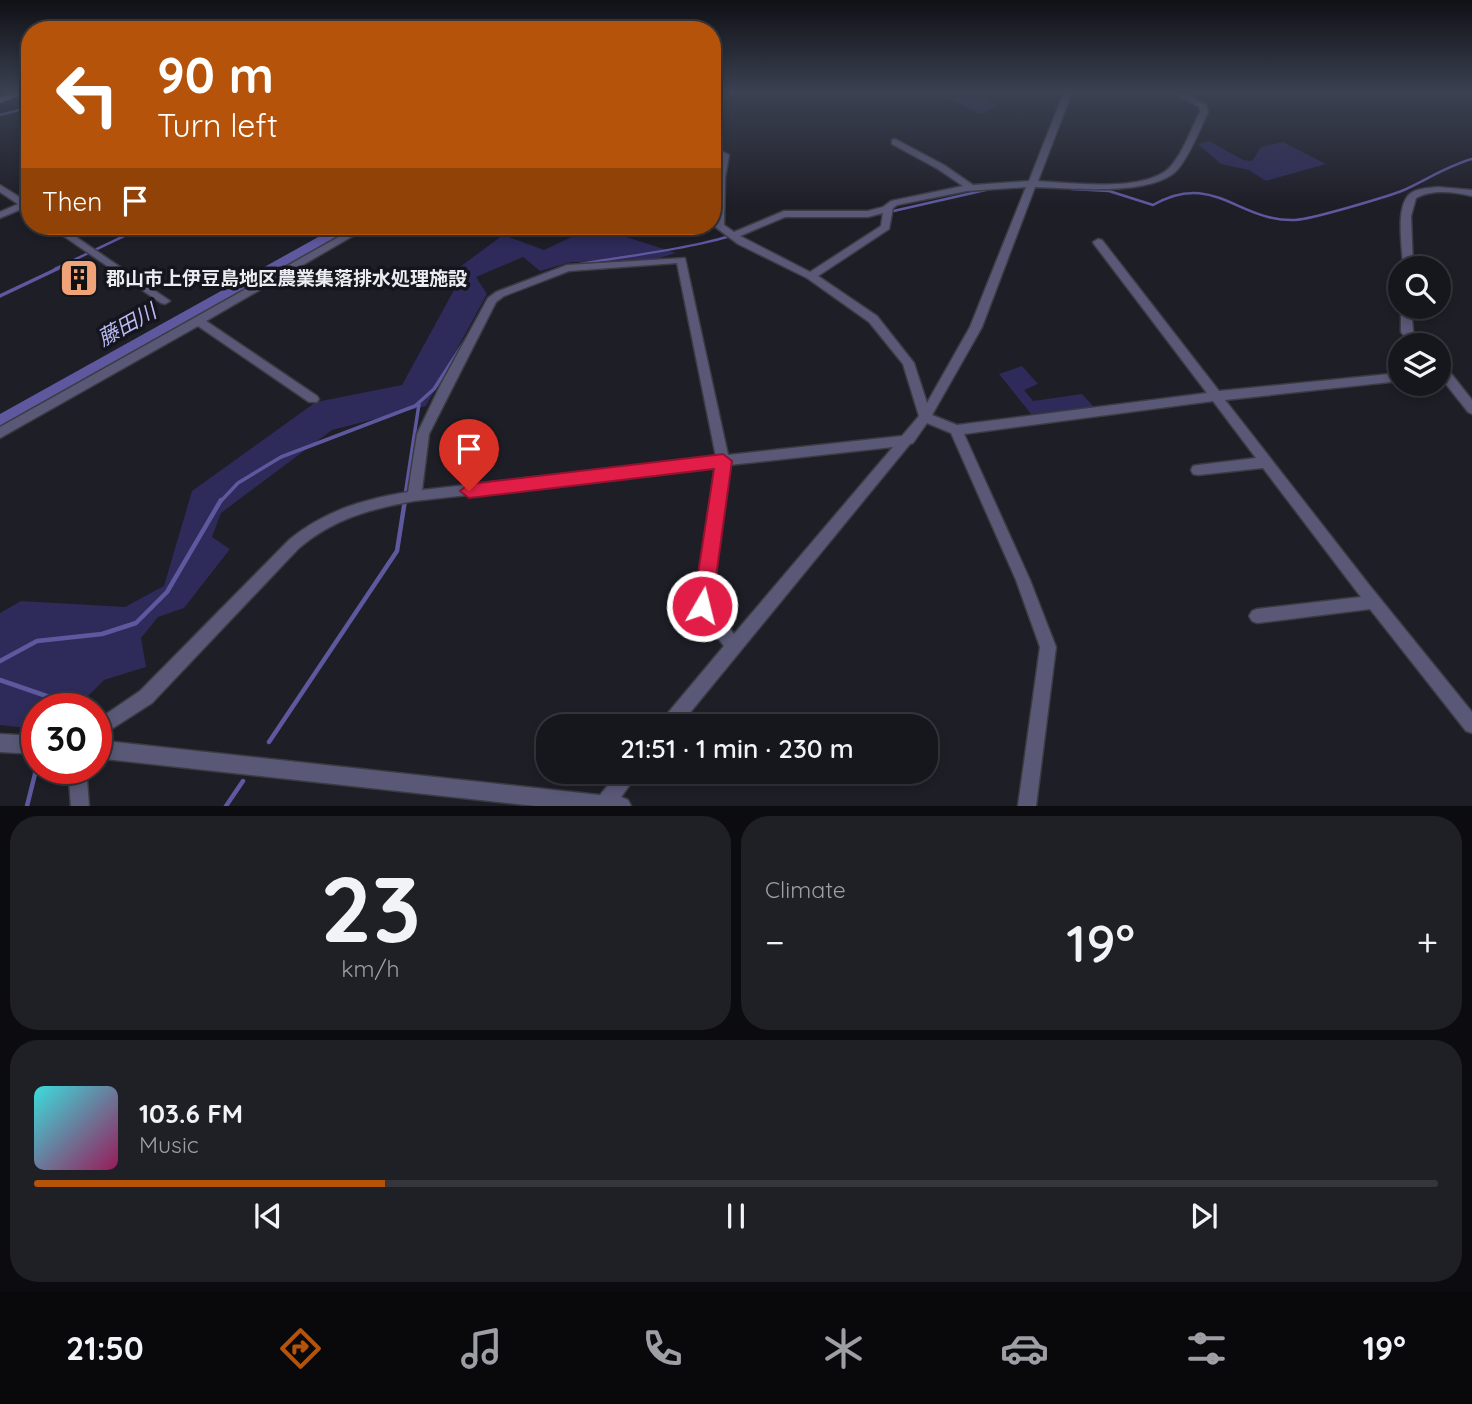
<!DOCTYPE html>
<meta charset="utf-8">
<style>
:root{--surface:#16161d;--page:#1f1f26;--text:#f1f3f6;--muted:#9e9fa4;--line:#35353b;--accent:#b45309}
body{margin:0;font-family:Quicksand,"Noto Sans JP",sans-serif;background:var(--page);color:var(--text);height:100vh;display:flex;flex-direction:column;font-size:26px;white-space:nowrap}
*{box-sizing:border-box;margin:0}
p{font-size:23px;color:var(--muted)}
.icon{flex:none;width:38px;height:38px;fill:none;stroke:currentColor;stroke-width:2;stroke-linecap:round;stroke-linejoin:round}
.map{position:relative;height:806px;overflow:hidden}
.sheet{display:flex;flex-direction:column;gap:10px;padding:10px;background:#0c0c10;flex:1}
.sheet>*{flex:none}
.banner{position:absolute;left:21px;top:21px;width:700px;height:214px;border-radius:28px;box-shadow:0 4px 10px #0003,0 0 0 2px var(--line);background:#b45309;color:#fff;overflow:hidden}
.tools{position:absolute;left:1388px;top:256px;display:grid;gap:14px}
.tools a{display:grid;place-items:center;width:63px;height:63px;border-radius:50%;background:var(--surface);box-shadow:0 4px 10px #0003,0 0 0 2px var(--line);font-size:35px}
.speed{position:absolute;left:21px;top:693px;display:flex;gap:14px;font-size:35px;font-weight:700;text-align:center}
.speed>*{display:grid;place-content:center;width:91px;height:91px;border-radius:50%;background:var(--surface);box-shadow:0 4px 10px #0003,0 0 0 2px var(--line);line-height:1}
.speed .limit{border:10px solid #d22;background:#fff;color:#111}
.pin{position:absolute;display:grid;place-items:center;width:60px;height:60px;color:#fff;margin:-72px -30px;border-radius:50% 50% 50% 0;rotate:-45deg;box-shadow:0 0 7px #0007}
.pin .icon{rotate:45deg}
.me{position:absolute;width:77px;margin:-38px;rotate:8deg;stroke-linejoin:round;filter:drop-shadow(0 0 5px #0008)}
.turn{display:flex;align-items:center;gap:24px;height:147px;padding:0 21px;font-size:32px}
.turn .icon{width:91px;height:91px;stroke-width:2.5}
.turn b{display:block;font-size:49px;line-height:60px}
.then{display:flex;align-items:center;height:66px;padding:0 21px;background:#0003;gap:14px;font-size:26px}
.big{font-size:52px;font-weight:600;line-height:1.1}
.sheet .widget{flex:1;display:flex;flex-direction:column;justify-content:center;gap:10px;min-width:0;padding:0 24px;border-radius:28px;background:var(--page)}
.sheet .dial{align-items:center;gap:0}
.dial b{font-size:91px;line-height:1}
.song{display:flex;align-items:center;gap:21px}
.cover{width:84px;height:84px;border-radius:10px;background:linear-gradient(135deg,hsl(180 70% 55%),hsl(330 70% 35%))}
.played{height:7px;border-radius:4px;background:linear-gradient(90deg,var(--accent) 25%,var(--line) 25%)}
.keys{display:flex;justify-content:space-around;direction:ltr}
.heat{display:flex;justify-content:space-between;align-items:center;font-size:38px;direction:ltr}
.sheet .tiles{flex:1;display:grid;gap:10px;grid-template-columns:1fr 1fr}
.widget:last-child{grid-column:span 2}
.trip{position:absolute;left:536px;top:714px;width:402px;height:70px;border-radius:28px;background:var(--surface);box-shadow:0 4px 10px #0003,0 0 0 2px var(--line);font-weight:600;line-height:70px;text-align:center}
.tabs{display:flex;height:112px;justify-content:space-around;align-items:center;background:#09090c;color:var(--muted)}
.tabs .icon{width:49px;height:49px}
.tabs .selected{color:var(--accent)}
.tabs b{font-size:32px;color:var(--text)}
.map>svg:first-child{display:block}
.green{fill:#2e2a59}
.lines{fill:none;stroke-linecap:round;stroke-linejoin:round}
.stream-far2{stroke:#5e599f;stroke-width:2.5}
.stream-far1{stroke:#5e599f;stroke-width:3.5}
.stream{stroke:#5e599f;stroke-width:4.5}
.river{fill:#5e599f;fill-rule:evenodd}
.minor-casing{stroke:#3b3b43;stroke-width:3}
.major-casing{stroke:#3b3b43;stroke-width:2}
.minor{fill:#595977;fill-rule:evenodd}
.major{fill:#9492d1;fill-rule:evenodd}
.route{fill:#e11d48;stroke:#92132f;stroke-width:2}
.labels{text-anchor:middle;stroke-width:7;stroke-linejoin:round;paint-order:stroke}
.poi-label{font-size:19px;font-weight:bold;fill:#ebebf1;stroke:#15151d;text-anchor:start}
.water-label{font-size:21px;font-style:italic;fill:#babaf5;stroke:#15151d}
</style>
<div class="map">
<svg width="1472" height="806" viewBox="0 0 1472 806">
<rect width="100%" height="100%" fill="#1e1e27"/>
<path class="green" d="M935 92H972L998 106 981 114Z
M1209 141 1243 160 1252 161 1261 147 1283 142 1326 164 1266 181 1249 170 1221 164 1198 144Z
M595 226H622L614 233 676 253 649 261 571 262 540 271 523 257 476 277 487 294 426 406 332 430 221 513 212 537 230 549 184 608 158 617 141 638 146 667 104 680 75 709H37V729L0 725V613L21 601 125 607 164 586 192 491 316 402 402 385 459 281 453 272 503 235 544 250Z
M1022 366 1038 384 1024 390 1033 401 1082 394 1095 408 1031 414 999 374Z"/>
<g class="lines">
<path class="stream-far2" d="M0 115 30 107
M1071 189 1109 191 1153 205C1213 170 1238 222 1295 220 1313 219 1386 197 1404 190 1428 179 1447 166 1472 159
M889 212 990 189
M567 266C642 253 714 248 784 217
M55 269 145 226"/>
<path class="stream-far1" d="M0 296 59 268
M220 502 238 483 281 457 415 406 434 389 465 341
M404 502 419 404"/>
<path class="stream" d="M0 661 37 641 102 634 136 623 167 592 221 500
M0 680 61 701 68 709
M269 742 397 551 405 500
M27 806 37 766
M226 806 243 781"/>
<path class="river" d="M338 226H357L0 430V414Z"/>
<g class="minor-casing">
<path id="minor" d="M1064 92H1072L1038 181C1071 183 1148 193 1171 166 1184 151 1191 129 1200 112L1199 107 1171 92H1181L1206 104 1208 112C1199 131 1191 153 1178 169 1154 197 1069 188 1035 187L982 327 932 415 957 425 1207 393 1094 244 1093 242 1098 239 1102 240 1219 391 1400 373V381L1225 400 1370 586 1472 712V733L1466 731 1370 609 1257 623 1252 621 1249 616 1252 611 1257 609 1361 597 1263 468 1198 475 1193 474 1191 470 1193 466 1198 465 1256 458 1213 401 964 434 1030 580 1056 647 1036 806H1018L1040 647 1016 580 951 433 927 423 913 443 910 444 679 726H660L662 720 724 646 694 606 716 467 414 501C370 509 333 519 299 548L152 703 96 739V721L140 691 289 540C324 511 364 499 408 492L417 434 440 386 488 298 496 292 567 265 685 258 728 455 902 436 919 416 903 364 869 322 807 278 738 244 714 226 715 178 720 156 712 152V146L729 155 725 178 724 225 734 232 784 211H868L883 207 891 201 963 186 938 169 892 144V140L895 139 944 165 973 185 1029 181ZM1026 187 970 327 927 403 914 363 877 316 818 276 889 229 893 208 897 205 967 191ZM883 213 881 226 810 272 740 236 785 217H868ZM677 263 716 457 422 490 429 434 496 302 504 296 569 271ZM893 447 734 634 710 604 729 465Z
M0 185 26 201 30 200V211L24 208 0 218V212L18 204 0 192Z
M1438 187 1472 190V196C1454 192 1433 189 1416 198L1411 216 1413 268H1403C1403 249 1394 205 1411 193 1418 188 1429 188 1438 187Z
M49 226H60L170 301 165 304 161 303Z
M358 226H370L206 321 317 396 319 399 317 402H309L198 326 0 438V427Z
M1401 306H1411L1413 331 1425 345H1412L1401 332Z
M1438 361 1442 362 1472 400V414L1468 412 1438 374Z
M0 734 37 736V754L0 752Z
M96 740 600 795 619 772H639L621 797 628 800 631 806H535L96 758Z
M68 768H86L89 806H71Z"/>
</g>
<g class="major-casing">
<path id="major" d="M14 92H29L0 103V97Z"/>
</g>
<use href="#minor" class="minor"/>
<use href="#major" class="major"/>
</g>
<linearGradient id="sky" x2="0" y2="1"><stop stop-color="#101015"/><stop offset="0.45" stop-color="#3b4152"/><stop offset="1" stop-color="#3b4152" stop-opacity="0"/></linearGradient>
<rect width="1472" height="205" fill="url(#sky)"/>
<path class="route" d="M723 454 732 461 712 606 709 612 702 615 696 612 693 606 714 469 469 498 460 491 469 484Z"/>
<defs>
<g id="building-square" transform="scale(2.0125)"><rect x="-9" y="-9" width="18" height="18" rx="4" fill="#f0a279" stroke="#15151d"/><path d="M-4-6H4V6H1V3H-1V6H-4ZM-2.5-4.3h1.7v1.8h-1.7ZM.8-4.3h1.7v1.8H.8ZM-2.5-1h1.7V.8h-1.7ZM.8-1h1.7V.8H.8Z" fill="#111"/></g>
</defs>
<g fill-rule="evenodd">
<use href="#building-square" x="79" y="278"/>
</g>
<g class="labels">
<g class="poi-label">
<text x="106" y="285">郡山市上伊豆島地区農業集落排水処理施設</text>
</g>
<g class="water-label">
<text transform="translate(127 325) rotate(-29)" y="7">藤田川</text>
</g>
</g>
</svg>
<div class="tools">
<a><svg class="icon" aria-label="search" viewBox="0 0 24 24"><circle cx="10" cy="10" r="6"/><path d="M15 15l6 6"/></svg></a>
<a><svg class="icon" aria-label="layers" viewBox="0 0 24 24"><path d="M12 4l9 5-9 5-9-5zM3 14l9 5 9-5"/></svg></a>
</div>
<div class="speed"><div class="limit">30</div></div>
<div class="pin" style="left:469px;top:491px;background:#d93025"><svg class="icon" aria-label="arrive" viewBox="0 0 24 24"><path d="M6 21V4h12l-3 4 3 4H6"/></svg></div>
<svg class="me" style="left:702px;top:606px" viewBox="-20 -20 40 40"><circle r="17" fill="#e11d48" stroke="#fff" stroke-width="3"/><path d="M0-11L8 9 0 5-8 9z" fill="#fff"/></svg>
<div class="trip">21:51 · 1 min · 230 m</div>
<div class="banner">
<div class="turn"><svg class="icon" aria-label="left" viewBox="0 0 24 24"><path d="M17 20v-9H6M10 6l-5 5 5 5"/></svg><div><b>90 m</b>Turn left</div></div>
<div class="then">Then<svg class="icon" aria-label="arrive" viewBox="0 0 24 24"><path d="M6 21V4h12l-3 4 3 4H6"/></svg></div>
</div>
</div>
<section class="sheet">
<div class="tiles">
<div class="widget dial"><b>23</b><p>km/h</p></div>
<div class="widget"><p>Climate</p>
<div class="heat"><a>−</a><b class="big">19°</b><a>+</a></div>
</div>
<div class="widget">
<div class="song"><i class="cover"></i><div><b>103.6 FM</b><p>Music</p></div></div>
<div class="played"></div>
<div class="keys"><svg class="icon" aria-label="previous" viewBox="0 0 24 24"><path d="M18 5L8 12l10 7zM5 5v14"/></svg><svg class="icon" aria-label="pause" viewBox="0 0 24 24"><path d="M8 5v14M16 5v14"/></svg><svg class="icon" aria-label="next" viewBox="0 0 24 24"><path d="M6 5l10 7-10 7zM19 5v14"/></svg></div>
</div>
</div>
</section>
<nav class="tabs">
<b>21:50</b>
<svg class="icon selected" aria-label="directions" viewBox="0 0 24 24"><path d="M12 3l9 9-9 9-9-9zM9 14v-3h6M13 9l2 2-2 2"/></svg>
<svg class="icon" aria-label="music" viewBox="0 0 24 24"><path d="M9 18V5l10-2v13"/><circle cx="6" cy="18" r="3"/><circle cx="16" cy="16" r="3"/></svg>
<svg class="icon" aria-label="phone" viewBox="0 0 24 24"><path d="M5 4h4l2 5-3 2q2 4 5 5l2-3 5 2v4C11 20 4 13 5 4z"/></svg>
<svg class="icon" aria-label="climate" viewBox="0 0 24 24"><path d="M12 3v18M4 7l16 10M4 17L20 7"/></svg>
<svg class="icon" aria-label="car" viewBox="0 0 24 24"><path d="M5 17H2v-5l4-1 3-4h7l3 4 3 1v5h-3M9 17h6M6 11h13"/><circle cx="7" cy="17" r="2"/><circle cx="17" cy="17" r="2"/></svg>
<svg class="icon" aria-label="filters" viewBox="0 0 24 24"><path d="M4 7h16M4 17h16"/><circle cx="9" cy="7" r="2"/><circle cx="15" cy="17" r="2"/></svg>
<b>19°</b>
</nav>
